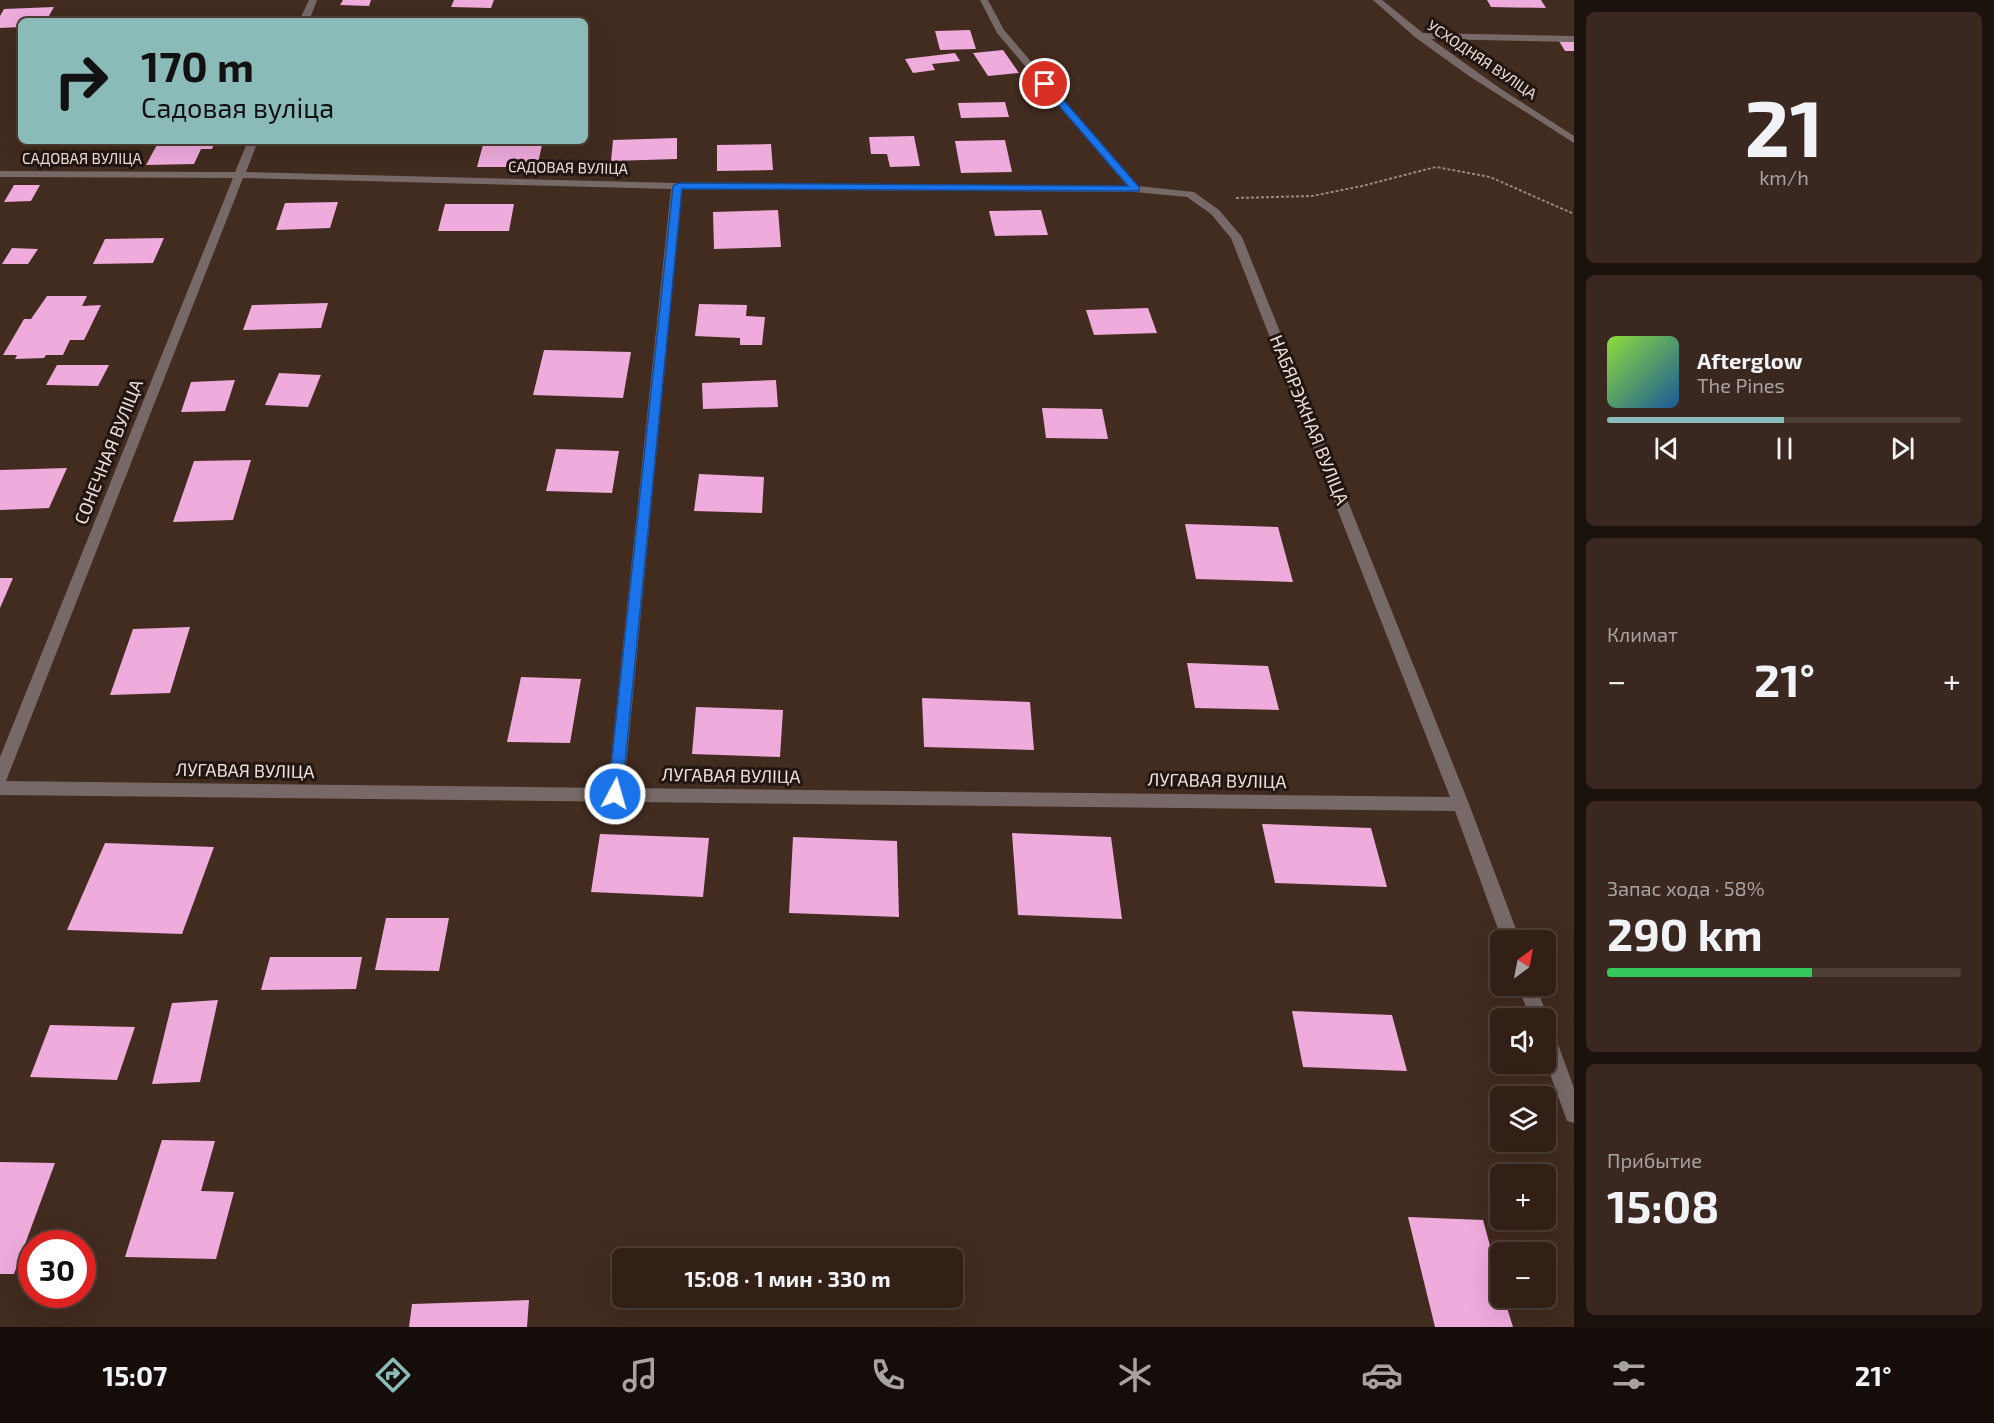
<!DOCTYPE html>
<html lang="ru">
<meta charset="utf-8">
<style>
:root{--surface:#322017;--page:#3a2820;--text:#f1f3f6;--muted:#a8a3a1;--line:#4d3e36;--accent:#8bbbb9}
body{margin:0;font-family:"Exo 2",sans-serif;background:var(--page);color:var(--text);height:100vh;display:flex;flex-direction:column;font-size:22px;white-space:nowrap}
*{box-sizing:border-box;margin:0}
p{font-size:20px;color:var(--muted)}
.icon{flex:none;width:33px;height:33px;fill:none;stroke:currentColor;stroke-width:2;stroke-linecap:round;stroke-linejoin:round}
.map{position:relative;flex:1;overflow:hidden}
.drawer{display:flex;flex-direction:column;gap:12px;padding:12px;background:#1c120d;width:420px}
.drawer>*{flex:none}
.hud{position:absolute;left:18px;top:18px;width:570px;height:126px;border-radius:9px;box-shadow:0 6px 24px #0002,0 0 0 2px var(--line);background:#8bbbb9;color:#111;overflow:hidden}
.needle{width:39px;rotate:32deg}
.buttons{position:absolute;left:1490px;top:930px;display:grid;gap:12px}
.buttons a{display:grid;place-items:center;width:66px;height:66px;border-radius:9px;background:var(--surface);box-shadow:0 6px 24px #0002,0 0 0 2px var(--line);font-size:30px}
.speed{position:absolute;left:18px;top:1230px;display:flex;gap:12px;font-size:30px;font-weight:700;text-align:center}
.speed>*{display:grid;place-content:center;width:78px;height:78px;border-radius:50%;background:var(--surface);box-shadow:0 6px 24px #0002,0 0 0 2px var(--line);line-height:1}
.speed .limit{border:9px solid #d22;background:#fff;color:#111}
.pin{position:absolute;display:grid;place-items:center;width:51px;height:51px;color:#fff;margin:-26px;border:3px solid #fff;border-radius:50%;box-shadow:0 2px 6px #0007}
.me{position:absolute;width:66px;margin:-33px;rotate:6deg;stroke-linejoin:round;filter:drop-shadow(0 0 4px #0008)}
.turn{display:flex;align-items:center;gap:21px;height:126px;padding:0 24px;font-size:27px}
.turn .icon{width:78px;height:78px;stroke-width:2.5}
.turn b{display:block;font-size:42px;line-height:51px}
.big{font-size:45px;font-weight:700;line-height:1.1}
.drawer .tile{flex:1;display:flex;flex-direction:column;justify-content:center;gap:9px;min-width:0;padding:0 21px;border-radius:9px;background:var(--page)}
.drawer .dial{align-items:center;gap:0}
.dial b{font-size:78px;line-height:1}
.song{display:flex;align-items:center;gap:18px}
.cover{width:72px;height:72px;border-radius:9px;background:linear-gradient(135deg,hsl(90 70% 55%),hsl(210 70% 35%))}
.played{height:6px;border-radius:3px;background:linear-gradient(90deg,var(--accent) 50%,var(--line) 50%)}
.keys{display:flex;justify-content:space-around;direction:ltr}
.heat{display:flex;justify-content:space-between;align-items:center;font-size:33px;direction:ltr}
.charge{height:9px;border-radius:4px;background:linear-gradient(90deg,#34c759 58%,var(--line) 0)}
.trip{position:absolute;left:612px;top:1248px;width:351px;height:60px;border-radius:9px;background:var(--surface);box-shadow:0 6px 24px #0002,0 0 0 2px var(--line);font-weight:700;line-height:60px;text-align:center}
.tab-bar{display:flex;height:96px;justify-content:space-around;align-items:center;background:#140d09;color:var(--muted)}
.tab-bar .icon{width:42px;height:42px}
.tab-bar .current{color:var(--accent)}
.tab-bar b{font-size:27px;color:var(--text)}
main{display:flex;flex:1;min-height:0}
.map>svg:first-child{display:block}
.building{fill:#eeabdc}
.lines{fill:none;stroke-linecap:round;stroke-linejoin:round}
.path{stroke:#9a877d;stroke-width:2;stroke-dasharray:3 2;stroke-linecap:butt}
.minor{fill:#776967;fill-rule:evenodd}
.route{fill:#1a73e8;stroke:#114b97;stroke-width:1.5}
.labels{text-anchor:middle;stroke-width:6;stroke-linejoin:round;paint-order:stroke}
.far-street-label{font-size:15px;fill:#f0e1d9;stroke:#211611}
.street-label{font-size:18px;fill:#f0e1d9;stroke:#211611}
</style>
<main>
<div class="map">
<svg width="1574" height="1327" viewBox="0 0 1574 1327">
<rect width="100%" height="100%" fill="#422b1f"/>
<path class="building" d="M343 0H371L369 6 340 5Z
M454 0H494L491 8 451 7Z
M1487 0H1541L1546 8 1491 7Z
M54 7 46 21H21V27L0 28V16L4 9Z
M970 30 976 49 940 50 935 31Z
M1559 41 1574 42V51H1565Z
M1003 50 1019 73 988 76 973 53Z
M955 53 960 61 932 64 935 70 913 73 905 59Z
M1005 102 1009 117 961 118 958 103Z
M914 136 920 166 890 167 887 154H871L869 137Z
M677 138V159L611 161 613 140Z
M1005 140 1012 172 961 173 955 141Z
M159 141H215L212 149H201L194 164 146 165Z
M484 141H543L537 167H477Z
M771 144 773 170 717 171V145Z
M14 185H40L31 201 4 202Z
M338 202 330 228 276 230 285 203Z
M445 204H514L509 231H438Z
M778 210 781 247 714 249 713 212Z
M1041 210 1048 235 995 236 989 211Z
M164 238 153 263 93 264 105 239Z
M12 248 38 249 28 264H2Z
M47 296H87L82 306 101 305 84 340H70L63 355H46L44 358 15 359 17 355H3L24 319H31Z
M328 303 321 328 243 330 252 305Z
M699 304 747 305 746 316 765 317 762 345H740V338L695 336Z
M1148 308 1157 333 1094 335 1086 310Z
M544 350 631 352 623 398 533 395Z
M57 365H109L98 386 46 385Z
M279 373 321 375 308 407 265 405Z
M235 380 225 411 181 412 191 382Z
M776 380 778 407 703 409 702 383Z
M1042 408 1102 409 1108 439 1046 438Z
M556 449 619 451 612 493 546 491Z
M251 460 233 520 173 522 194 461Z
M67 468 49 508 0 510V470Z
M699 474 764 477 762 513 694 511Z
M1185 524 1278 527 1293 582 1196 579Z
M0 578H13L0 608Z
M190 627 170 693 110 695 133 629Z
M1187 663 1268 666 1279 710 1195 708Z
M521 677 581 679 570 743 507 742Z
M922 698 1030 702 1034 750 924 747Z
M696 707 783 710 780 757 692 754Z
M1262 824 1371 828 1387 887 1275 883Z
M1012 833 1111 837 1122 919 1018 915Z
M600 834 709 838 703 897 591 892Z
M793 837 897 841 899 917 789 913Z
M105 843 214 847 182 934 67 930Z
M386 918H449L439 971 375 970Z
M270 957H362L356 989 261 990Z
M218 1000 200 1082 152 1084 172 1003Z
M1292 1011 1392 1015 1407 1071 1303 1067Z
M50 1025 135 1027 117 1080 30 1077Z
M162 1140 215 1141 201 1191 234 1192 216 1259 125 1257Z
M0 1162 55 1163 14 1274H0Z
M1408 1217 1483 1220 1500 1282V1298H1504L1513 1327H1435Z
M529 1300 527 1327H409L412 1304Z"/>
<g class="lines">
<path class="path" d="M1236 198 1312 196 1362 186 1436 167 1490 177 1574 214"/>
<path class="minor" d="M309 0H317L309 21H299Z
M980 0H988L1004 30 1138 186 1194 192 1219 210 1242 237 1469 804 1520 940H1502L1455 811 0 795V757L233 178 0 177V171L235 172 248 141H258L246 172 677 183 1127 186 997 33ZM243 178 671 189 608 788 6 781ZM682 189 1135 192 1187 197 1211 214 1231 238 1450 797 624 788Z
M1373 0H1382L1423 33 1574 36V42L1431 39 1501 89 1574 136V143L1469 76 1416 38Z
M1518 986H1536L1548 1018 1545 1024V1018H1530Z
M1545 1025 1552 1028 1574 1088V1123L1567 1121 1545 1060Z"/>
</g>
<path class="route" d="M1042 82H1048L1139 187V191L682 189 622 794 615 800 610 798 608 794 673 186 678 183 1128 186 1042 86Z"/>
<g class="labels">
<g class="far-street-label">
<text transform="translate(1482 60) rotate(34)" y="5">УСХОДНЯЯ ВУЛІЦА</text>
<text x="82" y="164">САДОВАЯ ВУЛІЦА</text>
<text transform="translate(568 168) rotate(1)" y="5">САДОВАЯ ВУЛІЦА</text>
</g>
<g class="street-label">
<text transform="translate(1309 420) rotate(68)" y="6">НАБЯРЭЖНАЯ ВУЛІЦА</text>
<text transform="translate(109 452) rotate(-68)" y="6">СОНЕЧНАЯ ВУЛІЦА</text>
<text transform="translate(245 771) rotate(1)" y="6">ЛУГАВАЯ ВУЛІЦА</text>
<text transform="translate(731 776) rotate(1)" y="6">ЛУГАВАЯ ВУЛІЦА</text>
<text transform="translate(1217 781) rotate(1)" y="6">ЛУГАВАЯ ВУЛІЦА</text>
</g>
</g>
</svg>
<div class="buttons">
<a><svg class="needle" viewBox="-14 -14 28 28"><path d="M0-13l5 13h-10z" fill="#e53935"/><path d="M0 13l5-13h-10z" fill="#a8a3a1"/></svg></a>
<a><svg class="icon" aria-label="sound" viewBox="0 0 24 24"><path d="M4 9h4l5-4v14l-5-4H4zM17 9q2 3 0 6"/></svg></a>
<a><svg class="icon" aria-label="layers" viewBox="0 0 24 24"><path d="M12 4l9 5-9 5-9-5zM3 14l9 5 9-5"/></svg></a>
<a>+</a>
<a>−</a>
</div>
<div class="speed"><div class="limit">30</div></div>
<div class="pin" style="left:1045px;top:84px;background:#d93025"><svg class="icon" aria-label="arrive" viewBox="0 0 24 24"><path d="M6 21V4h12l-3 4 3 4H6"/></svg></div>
<svg class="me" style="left:615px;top:794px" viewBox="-20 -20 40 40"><circle r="17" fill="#1a73e8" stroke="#fff" stroke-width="3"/><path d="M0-11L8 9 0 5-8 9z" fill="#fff"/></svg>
<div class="trip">15:08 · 1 мин · 330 m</div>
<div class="hud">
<div class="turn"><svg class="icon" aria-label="right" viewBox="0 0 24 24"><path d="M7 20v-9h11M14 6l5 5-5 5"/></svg><div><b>170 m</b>Садовая вуліца</div></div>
</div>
</div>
<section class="drawer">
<div class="tile dial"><b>21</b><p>km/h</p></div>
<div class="tile">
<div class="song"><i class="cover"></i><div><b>Afterglow</b><p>The Pines</p></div></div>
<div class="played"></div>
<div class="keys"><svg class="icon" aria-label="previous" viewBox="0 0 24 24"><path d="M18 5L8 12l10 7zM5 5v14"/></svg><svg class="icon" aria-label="pause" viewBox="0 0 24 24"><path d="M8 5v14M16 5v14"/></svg><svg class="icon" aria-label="next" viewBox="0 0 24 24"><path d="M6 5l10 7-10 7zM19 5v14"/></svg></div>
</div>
<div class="tile"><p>Климат</p>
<div class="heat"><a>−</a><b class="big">21°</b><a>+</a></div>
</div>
<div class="tile"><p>Запас хода · 58%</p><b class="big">290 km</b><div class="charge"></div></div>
<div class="tile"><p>Прибытие</p><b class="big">15:08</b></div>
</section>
</main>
<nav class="tab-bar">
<b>15:07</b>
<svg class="icon current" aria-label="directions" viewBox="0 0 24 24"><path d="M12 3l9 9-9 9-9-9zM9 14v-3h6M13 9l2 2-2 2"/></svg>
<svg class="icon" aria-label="music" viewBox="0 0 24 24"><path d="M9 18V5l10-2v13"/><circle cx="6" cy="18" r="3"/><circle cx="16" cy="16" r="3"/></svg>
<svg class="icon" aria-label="phone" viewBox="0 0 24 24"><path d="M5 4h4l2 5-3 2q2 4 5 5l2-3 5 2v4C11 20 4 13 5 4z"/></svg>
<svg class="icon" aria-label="climate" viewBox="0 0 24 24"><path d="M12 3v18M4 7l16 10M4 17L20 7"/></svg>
<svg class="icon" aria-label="car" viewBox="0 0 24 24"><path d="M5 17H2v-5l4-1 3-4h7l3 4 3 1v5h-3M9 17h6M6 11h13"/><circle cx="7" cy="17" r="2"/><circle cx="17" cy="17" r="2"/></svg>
<svg class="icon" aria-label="filters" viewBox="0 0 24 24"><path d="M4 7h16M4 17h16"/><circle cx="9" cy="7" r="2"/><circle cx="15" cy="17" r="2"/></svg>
<b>21°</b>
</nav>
